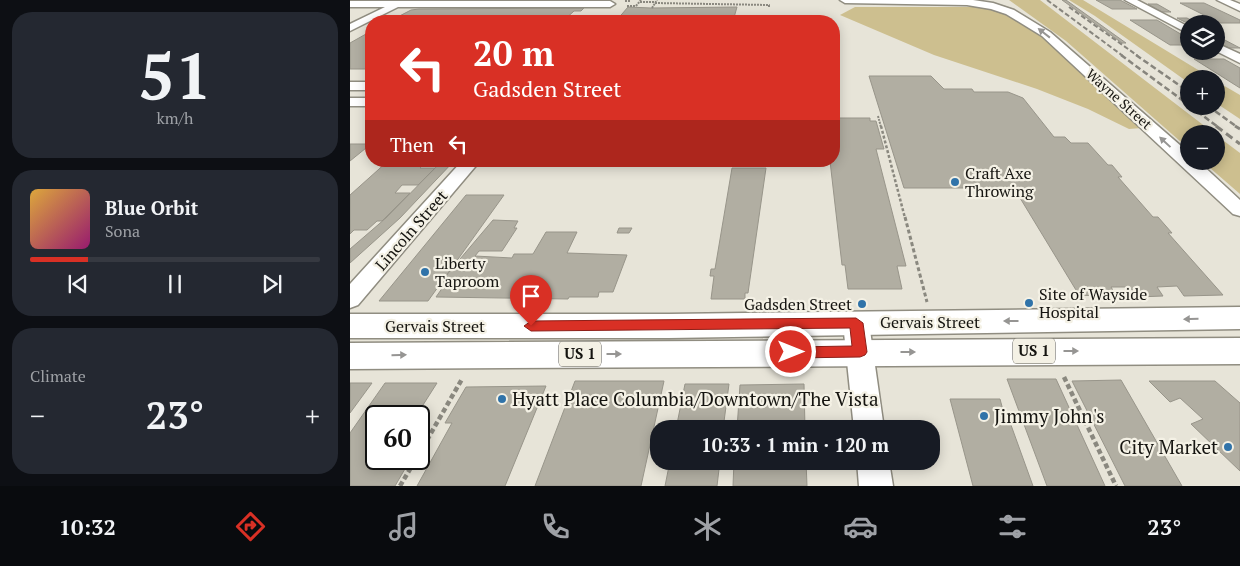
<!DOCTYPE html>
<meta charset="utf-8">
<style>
:root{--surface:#171b24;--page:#242831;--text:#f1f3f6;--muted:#9ea1a6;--line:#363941;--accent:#d93025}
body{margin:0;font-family:"PT Serif",serif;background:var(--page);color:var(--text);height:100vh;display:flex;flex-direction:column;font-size:19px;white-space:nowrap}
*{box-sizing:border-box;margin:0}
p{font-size:16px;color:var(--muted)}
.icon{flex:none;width:28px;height:28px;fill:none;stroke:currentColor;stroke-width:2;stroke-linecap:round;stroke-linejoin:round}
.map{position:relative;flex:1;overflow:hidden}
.sheet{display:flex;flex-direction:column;gap:12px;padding:12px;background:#0d0f14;width:350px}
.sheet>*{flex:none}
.hud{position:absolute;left:15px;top:15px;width:475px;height:152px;border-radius:20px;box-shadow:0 2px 12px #0003;background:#d93025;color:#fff;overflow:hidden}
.tools{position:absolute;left:830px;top:15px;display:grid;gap:10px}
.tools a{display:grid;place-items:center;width:45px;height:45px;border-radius:50%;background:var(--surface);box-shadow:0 2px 12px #0003;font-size:25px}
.speed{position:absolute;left:15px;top:405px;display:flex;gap:10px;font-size:25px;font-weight:700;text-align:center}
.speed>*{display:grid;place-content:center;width:65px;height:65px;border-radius:50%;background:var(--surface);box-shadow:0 2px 12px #0003;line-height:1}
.speed .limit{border:2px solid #111;border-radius:8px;background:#fff;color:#111}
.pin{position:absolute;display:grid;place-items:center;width:42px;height:42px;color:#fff;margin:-51px -21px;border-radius:50% 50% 50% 0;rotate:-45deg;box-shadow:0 0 5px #0007}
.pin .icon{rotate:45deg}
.me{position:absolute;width:55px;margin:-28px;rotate:90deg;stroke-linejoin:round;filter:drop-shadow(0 0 4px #0008)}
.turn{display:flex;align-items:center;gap:18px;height:105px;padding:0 25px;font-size:22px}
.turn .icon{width:65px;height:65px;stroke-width:2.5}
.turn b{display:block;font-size:35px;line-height:42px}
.then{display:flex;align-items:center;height:48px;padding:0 25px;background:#0003;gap:10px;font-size:19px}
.big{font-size:38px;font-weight:600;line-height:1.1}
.sheet .card{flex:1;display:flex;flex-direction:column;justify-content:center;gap:8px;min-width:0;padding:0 18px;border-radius:20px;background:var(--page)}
.sheet .dial{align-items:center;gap:0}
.dial b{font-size:65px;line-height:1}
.song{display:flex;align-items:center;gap:15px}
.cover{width:60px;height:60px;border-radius:8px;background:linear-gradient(135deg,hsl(40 70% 55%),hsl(320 70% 35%))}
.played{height:5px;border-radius:2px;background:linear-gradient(90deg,var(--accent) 20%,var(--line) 20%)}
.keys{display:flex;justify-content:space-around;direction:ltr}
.heat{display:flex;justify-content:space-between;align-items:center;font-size:28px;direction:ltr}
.trip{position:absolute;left:300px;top:420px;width:290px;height:50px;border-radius:20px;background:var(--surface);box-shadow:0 2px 12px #0003;font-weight:600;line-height:50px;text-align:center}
.menu{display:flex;height:80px;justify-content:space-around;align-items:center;background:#090b0e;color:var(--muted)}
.menu .icon{width:35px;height:35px}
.menu .on{color:var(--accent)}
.menu b{font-size:22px;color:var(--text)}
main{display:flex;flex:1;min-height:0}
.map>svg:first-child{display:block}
.green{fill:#cdbf8f}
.building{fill:#b1aea2;stroke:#98958a}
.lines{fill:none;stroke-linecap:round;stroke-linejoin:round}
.minor-casing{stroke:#908d81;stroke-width:3}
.major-casing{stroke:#908d81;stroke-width:3}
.path-far3{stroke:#8a887f;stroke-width:2;stroke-dasharray:2 1;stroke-linecap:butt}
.path-far2{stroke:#8a887f;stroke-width:2.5;stroke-dasharray:3 2;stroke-linecap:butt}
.path-far1{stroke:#8a887f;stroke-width:3;stroke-dasharray:4 2.5;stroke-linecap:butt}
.path{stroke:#8a887f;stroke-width:4.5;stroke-dasharray:5 3;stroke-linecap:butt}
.minor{fill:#fff;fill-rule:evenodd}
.major{fill:#fff;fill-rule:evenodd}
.rail-far2{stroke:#87857d;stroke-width:2;stroke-dasharray:5 2.5;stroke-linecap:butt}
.rail-far1{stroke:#87857d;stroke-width:2.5;stroke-dasharray:6 3;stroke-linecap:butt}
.rail{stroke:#87857d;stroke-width:3;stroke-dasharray:8 4.5;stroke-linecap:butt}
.oneway{fill:#969593}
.route{fill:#d93025;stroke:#8d1f18}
.poi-dot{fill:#3073a9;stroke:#f4f1e5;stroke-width:2}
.labels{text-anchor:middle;stroke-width:4.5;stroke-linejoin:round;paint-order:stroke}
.far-street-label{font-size:14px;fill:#151410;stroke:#f4f1e5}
.shield{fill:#f4f1e5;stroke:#585650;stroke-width:1}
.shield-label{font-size:15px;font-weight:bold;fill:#151410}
.poi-label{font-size:16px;fill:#151410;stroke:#f4f1e5;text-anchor:start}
.street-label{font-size:16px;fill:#151410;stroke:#f4f1e5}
.near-poi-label{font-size:19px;fill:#151410;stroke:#f4f1e5;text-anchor:start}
</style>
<main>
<section class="sheet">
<div class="card dial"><b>51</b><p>km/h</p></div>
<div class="card">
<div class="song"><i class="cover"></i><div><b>Blue Orbit</b><p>Sona</p></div></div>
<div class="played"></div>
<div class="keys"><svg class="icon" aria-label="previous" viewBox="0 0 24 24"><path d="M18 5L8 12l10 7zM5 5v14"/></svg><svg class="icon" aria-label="pause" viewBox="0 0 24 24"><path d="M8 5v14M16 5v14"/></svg><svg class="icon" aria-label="next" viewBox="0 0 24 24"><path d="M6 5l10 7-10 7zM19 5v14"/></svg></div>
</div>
<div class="card"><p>Climate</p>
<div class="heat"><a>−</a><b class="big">23°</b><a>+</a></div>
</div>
</section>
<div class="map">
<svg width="890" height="486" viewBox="0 0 890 486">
<rect width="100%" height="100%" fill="#e7e4d8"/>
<path class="green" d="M659 0H690L865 134H839V149L716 41Z
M719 0H733L863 79H839V83L745 16Z
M505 7H632L653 11 687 31 792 128 779 129 738 109 687 89 584 55 490 15Z
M866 81 890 95V119L866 103Z
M866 135 890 153V194L852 161H866Z"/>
<path class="building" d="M712 0H716L776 43H772Z
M746 0H770L787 9H762Z
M830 3H854L890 20V23H870Z
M798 4H807L821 12H812Z
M278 7 301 8 387 7 383 21H266Z
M234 8 231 11H224L213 21H40L61 10 69 9Z
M827 18H837L848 24H839Z
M780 20H807L839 39V45H820Z
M16 34H21V69H0V43Z
M866 37H869L890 48H879L866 41Z
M844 59H874L890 68V88Z
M519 76H581L594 89H622L624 92H658L673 98 704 137H715L721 143H738L758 165H762L772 177H768L803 217H808L822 233H818L873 295 834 296 827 286 807 287 813 296 787 297 780 287H761L767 297 729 295 664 188H554Z
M484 118H520V121H526L534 149H526L556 266H547L552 289H498L495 265H492L480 161H484Z
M0 144H21L0 161Z
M38 161H77L70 168H85L68 185H52L45 193H60L32 221H27L17 230H4L0 234V195Z
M92 161H104L50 218 0 263V249L36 218Z
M382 168H416L398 293H395V299H361L364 276H360L361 269H365Z
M116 195H154L78 301H29Z
M143 220 168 221 164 228H167L152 251H129L125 256 162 258 164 254H183L196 232H227L217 253 277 255 263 292H249L248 297H219L218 299 86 297 93 287H88L99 272Z
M269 228H282L279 233H267Z
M657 379H706L755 486H697Z
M771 380 832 486H775L722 381Z
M225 381H314L291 486H185Z
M799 381H865L890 403V471L841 424 853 419 830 398 820 402Z
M0 383H22L0 413Z
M35 383H87L66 416H26V459H59L57 462H59L45 486H0V433Z
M335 384H379L373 429H326Z
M454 384 455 429H387L390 385Z
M196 386 155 486H67L102 423H95L116 387Z
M600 399H650L654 414H657L683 486H623Z
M320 461H370L367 486H315Z
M384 461H456L457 486H383Z"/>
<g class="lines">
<g class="minor-casing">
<path id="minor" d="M490 0H623L643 3 664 10 700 32 839 153V161H848L890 200V216L883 214 692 36 656 14 641 9 617 5 495 3Z
M775 0H787L839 27V34Z
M867 0H880L890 4V11Z
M0 1H260L265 4 260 7H48L0 31V24L35 7H0Z
M866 43 890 54V63L866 51Z
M0 82H21V90H0Z
M0 98H21V106H0Z
M112 161H130L8 305 0 308V284Z
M506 314 515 316 519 323 534 429H504L493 323 497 316Z
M507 461H539L543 486H509Z"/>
</g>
<g class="major-casing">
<path id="major" d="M890 307V329L319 338H0V314H319Z
M890 338V364L0 369V343Z"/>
</g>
<path class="path-far3" d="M275 1H280
M290 2H306
M305 3 419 5V8
M277 6H286L291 0
M302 8 307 0
M528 116 531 127"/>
<path class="path-far2" d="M531 126 555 218"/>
<path class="path-far1" d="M555 217 577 302"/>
<path class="path" d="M714 377 766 486
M69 454 112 379
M50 486 66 459"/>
<use href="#minor" class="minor"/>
<use href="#major" class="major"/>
<path class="rail-far2" d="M697 0 773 56
M719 7 788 56"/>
<path class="rail-far1" d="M771 55 839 105
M786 55 839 92
M840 106 868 127
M858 106 887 127"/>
<path class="rail" d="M866 126 890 144
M885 126 890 129"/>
</g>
<defs><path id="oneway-solid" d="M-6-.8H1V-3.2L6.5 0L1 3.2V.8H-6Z" transform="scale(1.25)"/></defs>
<g class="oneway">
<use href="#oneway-solid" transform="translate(694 33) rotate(-142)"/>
<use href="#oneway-solid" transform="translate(815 142) rotate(-137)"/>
<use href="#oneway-solid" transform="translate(841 319) rotate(179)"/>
<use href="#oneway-solid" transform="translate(661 321) rotate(180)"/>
<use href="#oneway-solid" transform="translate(721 351)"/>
<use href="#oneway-solid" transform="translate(558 352)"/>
<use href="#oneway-solid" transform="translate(264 354)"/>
<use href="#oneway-solid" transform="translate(49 355) rotate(-1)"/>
</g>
<path class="route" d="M506 318 513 323 517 352 515 355 510 357 441 358 436 356 434 352 436 348 441 347 502 346 500 328 181 331 174 326 181 321Z"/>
<g class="poi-dot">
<circle cx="605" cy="182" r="5"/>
<circle cx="75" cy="272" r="5"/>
<circle cx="679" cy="303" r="5"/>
<circle cx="512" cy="304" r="5"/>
<circle cx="152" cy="399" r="5"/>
<circle cx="634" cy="416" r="5"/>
<circle cx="878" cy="447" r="5"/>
</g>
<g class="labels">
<g class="far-street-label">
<text transform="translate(769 99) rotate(42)" y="5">Wayne Street</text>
</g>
<g class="shield">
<rect x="663" y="338.5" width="42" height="25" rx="4"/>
<rect x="209" y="341.5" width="42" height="25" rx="4"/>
</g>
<g class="shield-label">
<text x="684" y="356">US 1</text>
<text x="230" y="359">US 1</text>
</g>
<g class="poi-label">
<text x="615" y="179">Craft Axe<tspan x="615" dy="18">Throwing</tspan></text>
<text x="85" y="269">Liberty<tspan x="85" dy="18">Taproom</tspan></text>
<text x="689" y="300">Site of Wayside<tspan x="689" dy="18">Hospital</tspan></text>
<text x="502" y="310" text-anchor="end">Gadsden Street</text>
</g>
<g class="street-label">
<text transform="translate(61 230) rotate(-49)" y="6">Lincoln Street</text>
<text x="580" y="328">Gervais Street</text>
<text x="85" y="332">Gervais Street</text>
</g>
<g class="near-poi-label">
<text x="162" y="406">Hyatt Place Columbia/Downtown/The Vista</text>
<text x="644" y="423">Jimmy John's</text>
<text x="868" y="454" text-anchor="end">City Market</text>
</g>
</g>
</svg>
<div class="tools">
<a><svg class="icon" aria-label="layers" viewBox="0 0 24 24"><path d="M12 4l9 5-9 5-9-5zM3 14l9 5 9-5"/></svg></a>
<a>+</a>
<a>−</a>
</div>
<div class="speed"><div class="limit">60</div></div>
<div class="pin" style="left:181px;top:326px;background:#d93025"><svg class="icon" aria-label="arrive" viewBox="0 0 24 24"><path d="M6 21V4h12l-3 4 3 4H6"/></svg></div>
<svg class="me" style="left:441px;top:352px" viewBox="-20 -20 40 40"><circle r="17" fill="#d93025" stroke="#fff" stroke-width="3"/><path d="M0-11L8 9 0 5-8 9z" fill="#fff"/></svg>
<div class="trip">10:33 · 1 min · 120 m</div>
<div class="hud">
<div class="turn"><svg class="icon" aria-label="left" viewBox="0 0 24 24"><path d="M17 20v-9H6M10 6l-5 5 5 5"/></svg><div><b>20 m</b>Gadsden Street</div></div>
<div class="then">Then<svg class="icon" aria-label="left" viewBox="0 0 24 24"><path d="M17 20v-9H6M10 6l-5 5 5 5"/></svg></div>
</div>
</div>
</main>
<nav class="menu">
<b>10:32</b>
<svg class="icon on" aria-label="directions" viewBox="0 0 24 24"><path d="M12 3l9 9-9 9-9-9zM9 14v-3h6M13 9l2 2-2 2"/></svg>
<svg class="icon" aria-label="music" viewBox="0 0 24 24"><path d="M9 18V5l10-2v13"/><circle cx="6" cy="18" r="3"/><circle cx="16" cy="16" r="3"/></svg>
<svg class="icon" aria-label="phone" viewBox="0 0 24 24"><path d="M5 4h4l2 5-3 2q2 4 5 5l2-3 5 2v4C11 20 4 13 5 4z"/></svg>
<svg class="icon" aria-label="climate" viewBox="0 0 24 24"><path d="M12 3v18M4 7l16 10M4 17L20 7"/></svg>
<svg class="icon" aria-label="car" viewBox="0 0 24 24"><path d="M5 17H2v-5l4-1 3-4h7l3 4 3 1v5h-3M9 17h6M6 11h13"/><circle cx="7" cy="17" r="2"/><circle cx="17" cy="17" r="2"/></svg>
<svg class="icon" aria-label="filters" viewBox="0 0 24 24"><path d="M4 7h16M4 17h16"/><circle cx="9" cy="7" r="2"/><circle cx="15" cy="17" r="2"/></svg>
<b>23°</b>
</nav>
